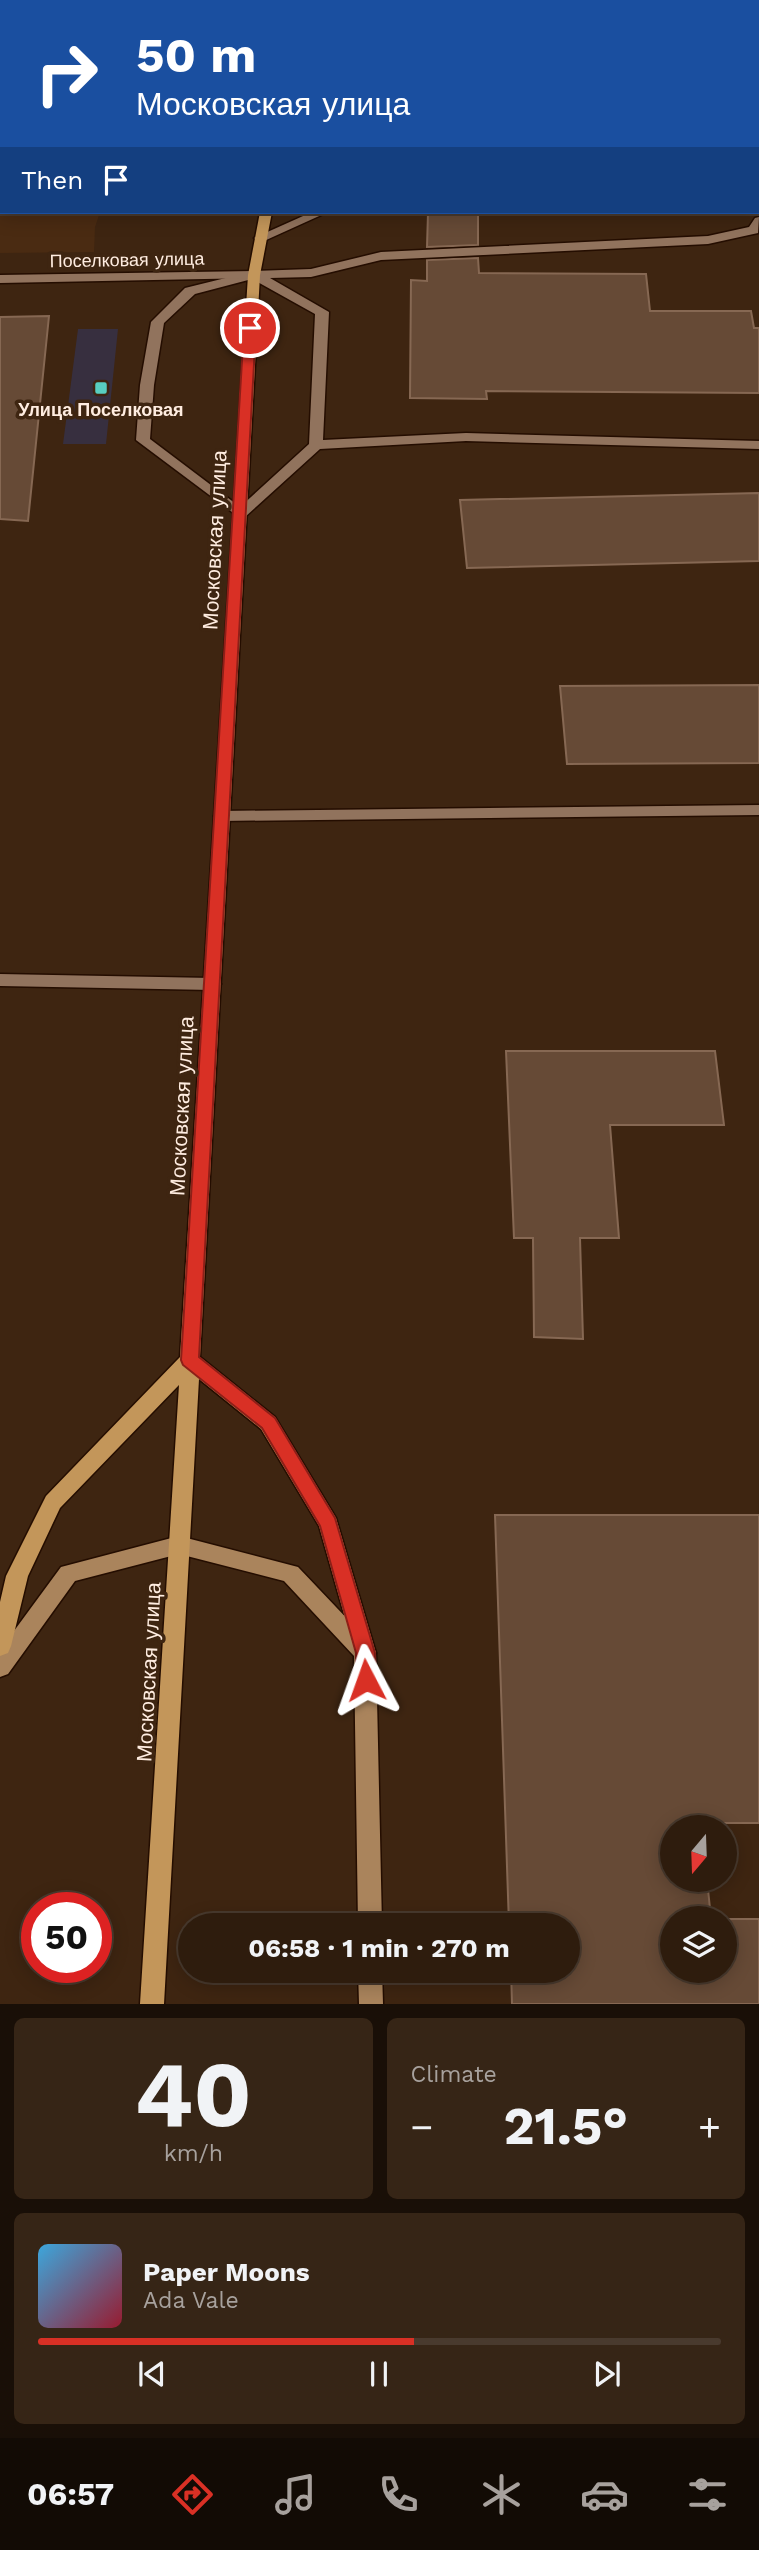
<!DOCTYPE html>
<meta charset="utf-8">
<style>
:root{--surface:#2e1c0d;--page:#362516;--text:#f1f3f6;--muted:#a7a19d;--line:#493a2e;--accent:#d93025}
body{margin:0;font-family:"Work Sans",sans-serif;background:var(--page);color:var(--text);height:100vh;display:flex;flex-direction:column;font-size:26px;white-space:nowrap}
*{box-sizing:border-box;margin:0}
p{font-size:23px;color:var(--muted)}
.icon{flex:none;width:38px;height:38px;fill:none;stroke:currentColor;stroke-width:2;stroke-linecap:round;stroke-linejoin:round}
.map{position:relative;height:2004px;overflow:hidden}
.sheet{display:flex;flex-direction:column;gap:14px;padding:14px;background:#190f07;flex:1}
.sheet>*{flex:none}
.top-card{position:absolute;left:0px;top:0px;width:760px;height:214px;box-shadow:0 4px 18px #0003,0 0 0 2px var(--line);background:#1a4fa0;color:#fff;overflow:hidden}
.needle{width:46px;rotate:199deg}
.fabs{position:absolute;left:660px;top:1815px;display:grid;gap:14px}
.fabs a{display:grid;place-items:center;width:77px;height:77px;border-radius:50%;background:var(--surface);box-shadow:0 4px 18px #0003,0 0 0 2px var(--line);font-size:35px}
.speed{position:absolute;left:21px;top:1892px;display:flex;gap:14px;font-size:35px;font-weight:700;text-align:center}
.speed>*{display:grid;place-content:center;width:91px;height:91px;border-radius:50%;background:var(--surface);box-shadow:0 4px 18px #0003,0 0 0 2px var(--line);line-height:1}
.speed .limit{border:10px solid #d22;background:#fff;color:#111}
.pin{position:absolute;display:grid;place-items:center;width:60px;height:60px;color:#fff;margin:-30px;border:4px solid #fff;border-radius:50%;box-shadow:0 2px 7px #0007}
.me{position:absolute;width:77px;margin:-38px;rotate:356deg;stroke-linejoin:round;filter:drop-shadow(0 0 5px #0008)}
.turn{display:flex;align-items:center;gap:24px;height:147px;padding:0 21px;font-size:32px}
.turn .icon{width:91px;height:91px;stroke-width:2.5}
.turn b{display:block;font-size:49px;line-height:60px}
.then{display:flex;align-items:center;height:66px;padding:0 21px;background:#0003;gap:14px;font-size:26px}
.big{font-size:52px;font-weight:700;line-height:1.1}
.sheet .tile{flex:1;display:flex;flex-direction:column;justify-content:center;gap:10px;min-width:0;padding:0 24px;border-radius:10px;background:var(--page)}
.sheet .dial{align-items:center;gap:0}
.dial b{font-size:91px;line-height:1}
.song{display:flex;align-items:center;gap:21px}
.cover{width:84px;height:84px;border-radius:10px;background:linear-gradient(135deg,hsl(200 70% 55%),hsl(350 70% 35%))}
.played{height:7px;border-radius:4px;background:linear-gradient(90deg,var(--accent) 55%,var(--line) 55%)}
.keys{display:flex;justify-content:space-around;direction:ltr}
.heat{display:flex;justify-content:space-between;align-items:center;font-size:38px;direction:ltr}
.sheet .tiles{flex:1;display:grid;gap:14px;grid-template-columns:1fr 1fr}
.tile:last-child{grid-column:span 2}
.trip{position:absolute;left:178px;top:1913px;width:402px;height:70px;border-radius:35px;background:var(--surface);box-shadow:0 4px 18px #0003,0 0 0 2px var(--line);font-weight:700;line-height:70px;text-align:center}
.tabs{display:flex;height:112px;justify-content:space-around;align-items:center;background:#120b05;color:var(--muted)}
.tabs .icon{width:49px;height:49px}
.tabs .selected{color:var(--accent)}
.tabs b{font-size:32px;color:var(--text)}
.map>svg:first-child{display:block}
.commercial{fill:#372f3f}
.built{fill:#4a2b12}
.building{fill:#664a36;stroke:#866853;stroke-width:2}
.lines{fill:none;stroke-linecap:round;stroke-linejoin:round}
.lane-casing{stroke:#240d00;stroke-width:3}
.street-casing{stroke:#240d00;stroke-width:3}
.secondary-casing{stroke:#240d00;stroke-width:3}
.primary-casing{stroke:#240d00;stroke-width:3}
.lane{fill:#91735d;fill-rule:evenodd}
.street{fill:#91735d;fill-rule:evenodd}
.secondary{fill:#aa845c;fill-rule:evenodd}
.primary{fill:#c3965a;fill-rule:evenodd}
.route{fill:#d93025;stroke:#8d1f18;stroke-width:2}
.poi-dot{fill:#58cec0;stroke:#3e2511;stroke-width:2.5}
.labels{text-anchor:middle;stroke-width:7;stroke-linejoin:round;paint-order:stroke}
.far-street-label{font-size:18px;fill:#ffede1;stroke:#3e2511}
.far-poi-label{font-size:18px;font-weight:bold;fill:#ffede1;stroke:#3e2511}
.street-label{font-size:21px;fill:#ffede1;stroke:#3e2511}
</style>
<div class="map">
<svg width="759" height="2004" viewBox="0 0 759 2004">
<rect width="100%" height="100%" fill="#3e2511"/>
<path class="commercial" d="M78 329H118L106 444H63Z"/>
<path class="built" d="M0 0H175L2 2V212H100L95 227 94 252 0 253Z"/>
<path class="building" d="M428 213 478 214V245L427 247Z
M478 258 479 273 646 274 650 311H751L754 328H759V393L486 391 487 399 410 398 411 280 427 281V260Z
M49 316 28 521 0 519V317Z
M759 493V561L467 568 460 500Z
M759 685V763L567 764 560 686Z
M506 1051H715L724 1125H610L619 1238H580L583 1339 534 1337 533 1238H514Z
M495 1515H759V1823H702L703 1827H672V1880H707L711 1918H672V1970H724V1919H759V2004H512L511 1970H569V1925H509Z"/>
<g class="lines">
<g class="lane-casing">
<path id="lane" d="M402 0H414L402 2Z
M484 0H496V2H484Z
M541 0H553V2H541Z
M655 0H667V2H655Z
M717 0H730L731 2H719Z
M758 132 759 133V148L758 147Z
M312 212H328L264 241 260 242 254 238Z
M759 217 758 233 708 244 381 260 311 277 270 278 329 312 323 440 466 433 759 441V449L466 441 320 449 245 517 240 518 136 440 140 385 151 322 185 288 254 271 311 269 381 252 708 236 749 227 755 218ZM252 279 315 314 309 444 240 507 150 439 154 385 164 323 195 294Z
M759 805V815L222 821 214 816 222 811Z"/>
</g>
<g class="street-casing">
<path id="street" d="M254 271 260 275 259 278 0 283V275Z
M0 974 212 978 221 984 212 990 0 986Z"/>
</g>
<g class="secondary-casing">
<path id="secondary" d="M179 1536 298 1567 373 1646 376 1653 382 1925H358L354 1656 284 1581 179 1554 75 1581 8 1674 0 1677V1650L61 1567Z
M358 1970H382L383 2004H359Z"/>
</g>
<g class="primary-casing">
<path id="primary" d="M311 0H323V2H311Z
M260 212H272L260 275 200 1357 275 1417 336 1518 376 1653 373 1660 365 1663 357 1660 319 1526 261 1429 199 1379 164 2004H140L179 1385 60 1508 28 1576 11 1646 8 1653 0 1656V1602L6 1576 46 1496 180 1357 248 275Z"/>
</g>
<use href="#lane" class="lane"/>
<use href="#street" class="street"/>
<use href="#secondary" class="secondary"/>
<use href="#primary" class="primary"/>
</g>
<path class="route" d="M250 325 256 328 199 1357 275 1418 335 1518 375 1653 376 1680 373 1687 366 1689 359 1687 356 1680V1653L320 1526 262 1428 183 1365 181 1360 244 328Z"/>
<rect class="poi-dot" x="94" y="381" width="14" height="14" rx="3.5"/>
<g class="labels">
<g class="far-street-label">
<text transform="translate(127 260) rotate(-1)" y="6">Поселковая улица</text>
</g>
<g class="far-poi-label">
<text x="101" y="416">Улица Поселковая</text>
</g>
<g class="street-label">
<text transform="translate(215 540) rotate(-87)" y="7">Московская улица</text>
<text transform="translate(182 1106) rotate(-87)" y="7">Московская улица</text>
<text transform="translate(149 1672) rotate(-87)" y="7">Московская улица</text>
</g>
</g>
</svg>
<div class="fabs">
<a><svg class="needle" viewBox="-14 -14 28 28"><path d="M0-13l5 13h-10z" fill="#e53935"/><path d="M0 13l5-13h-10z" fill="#a7a19d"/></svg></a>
<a><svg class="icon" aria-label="layers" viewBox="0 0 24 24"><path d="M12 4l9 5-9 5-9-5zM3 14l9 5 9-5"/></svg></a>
</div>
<div class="speed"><div class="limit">50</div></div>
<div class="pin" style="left:250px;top:328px;background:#d93025"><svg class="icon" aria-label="arrive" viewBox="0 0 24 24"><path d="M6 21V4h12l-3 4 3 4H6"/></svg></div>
<svg class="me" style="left:366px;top:1680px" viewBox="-20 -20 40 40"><path d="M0-17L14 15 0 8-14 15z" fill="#d93025" stroke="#fff" stroke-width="4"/></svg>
<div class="trip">06:58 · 1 min · 270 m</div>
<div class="top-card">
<div class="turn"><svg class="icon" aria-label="right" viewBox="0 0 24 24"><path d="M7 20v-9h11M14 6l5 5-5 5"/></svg><div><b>50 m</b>Московская улица</div></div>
<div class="then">Then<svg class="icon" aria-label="arrive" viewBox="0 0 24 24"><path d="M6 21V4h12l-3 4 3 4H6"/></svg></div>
</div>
</div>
<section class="sheet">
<div class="tiles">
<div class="tile dial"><b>40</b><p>km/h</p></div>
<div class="tile"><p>Climate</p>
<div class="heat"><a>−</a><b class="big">21.5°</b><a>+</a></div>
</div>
<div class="tile">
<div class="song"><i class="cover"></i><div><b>Paper Moons</b><p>Ada Vale</p></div></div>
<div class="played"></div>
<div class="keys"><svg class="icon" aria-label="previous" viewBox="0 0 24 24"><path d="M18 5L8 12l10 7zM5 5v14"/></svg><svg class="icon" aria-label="pause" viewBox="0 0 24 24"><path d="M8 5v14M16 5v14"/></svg><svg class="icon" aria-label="next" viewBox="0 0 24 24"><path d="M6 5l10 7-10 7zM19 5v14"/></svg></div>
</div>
</div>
</section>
<nav class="tabs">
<b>06:57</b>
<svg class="icon selected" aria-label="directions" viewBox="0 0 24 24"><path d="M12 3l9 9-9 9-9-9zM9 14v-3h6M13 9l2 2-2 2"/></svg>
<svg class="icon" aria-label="music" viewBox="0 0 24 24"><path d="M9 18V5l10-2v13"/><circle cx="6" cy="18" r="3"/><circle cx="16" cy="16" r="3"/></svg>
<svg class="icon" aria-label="phone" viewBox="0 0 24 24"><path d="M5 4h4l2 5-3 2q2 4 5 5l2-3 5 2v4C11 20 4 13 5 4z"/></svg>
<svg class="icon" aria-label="climate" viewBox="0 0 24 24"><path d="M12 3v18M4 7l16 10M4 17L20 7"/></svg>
<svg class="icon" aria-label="car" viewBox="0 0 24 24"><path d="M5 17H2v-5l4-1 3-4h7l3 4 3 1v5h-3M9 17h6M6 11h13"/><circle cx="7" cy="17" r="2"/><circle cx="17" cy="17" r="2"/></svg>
<svg class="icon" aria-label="filters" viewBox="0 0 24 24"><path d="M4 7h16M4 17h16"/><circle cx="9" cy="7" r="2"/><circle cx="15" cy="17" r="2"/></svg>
</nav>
